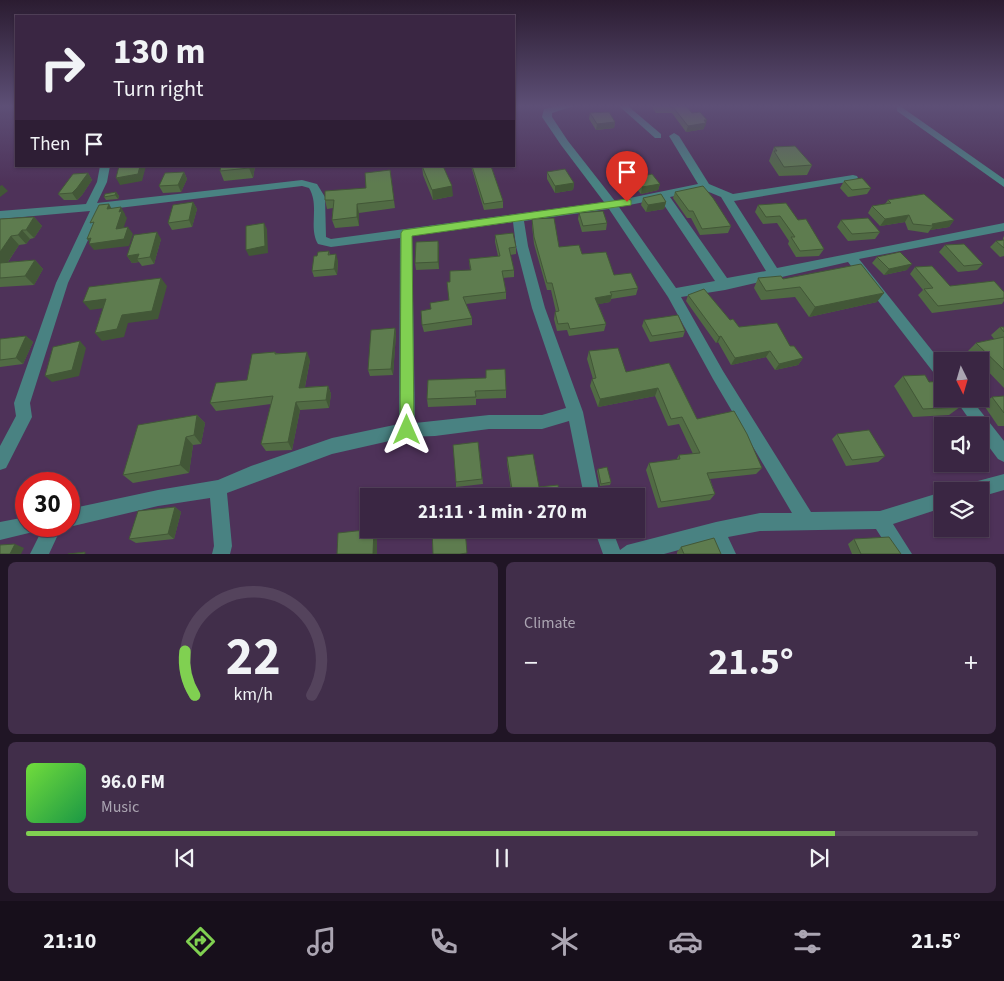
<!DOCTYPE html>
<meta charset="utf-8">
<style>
:root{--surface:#3a2643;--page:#412e4a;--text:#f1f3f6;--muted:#aba5b2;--line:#54435c;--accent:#80d051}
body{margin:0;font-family:"Source Sans 3",sans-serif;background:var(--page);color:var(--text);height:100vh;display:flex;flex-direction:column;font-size:19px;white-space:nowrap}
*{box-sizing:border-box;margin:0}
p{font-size:16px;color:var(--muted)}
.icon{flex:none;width:28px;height:28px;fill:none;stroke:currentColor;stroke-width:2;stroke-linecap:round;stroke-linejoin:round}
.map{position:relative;height:554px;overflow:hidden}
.details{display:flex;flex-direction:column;gap:8px;padding:8px;background:#201525;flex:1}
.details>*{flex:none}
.top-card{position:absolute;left:15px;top:15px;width:500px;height:152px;border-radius:0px;box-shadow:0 1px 4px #0004,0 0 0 1px var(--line);background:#3a2643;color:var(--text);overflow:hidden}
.needle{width:32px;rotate:175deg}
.buttons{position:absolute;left:934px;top:352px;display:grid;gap:10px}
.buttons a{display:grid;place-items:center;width:55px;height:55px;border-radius:0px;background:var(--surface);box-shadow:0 1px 4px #0004,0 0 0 1px var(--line);font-size:25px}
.speed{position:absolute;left:15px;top:472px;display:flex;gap:10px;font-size:25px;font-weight:700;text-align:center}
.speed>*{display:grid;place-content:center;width:65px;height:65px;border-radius:50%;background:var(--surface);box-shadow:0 1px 4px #0004,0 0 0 1px var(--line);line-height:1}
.speed .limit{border:8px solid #d22;background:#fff;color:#111}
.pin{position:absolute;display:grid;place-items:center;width:42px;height:42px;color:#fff;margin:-51px -21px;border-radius:50% 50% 50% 0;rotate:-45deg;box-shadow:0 0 5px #0007}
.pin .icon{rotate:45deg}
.me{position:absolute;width:55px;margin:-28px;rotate:0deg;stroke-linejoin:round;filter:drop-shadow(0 0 4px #0008)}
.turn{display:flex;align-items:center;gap:18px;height:105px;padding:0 15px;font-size:22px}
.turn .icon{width:65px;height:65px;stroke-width:2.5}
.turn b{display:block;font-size:35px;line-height:42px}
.then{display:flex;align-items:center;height:48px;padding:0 15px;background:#0003;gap:10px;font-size:19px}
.big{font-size:38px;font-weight:700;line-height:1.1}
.details .widget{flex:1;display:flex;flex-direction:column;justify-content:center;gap:8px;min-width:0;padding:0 18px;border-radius:8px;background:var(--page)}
.details .dial{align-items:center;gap:0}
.dial svg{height:130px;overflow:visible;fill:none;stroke:var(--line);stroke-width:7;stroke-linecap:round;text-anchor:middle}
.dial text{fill:var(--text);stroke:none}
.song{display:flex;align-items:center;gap:15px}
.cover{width:60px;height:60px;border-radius:8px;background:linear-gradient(135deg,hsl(100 70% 55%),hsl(140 70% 35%))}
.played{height:5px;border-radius:2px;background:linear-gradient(90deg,var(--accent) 85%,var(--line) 85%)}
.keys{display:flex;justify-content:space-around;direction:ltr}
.heat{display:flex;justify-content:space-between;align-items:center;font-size:28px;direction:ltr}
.details .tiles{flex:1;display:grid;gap:8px;grid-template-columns:1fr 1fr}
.widget:last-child{grid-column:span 2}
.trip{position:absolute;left:360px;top:488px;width:285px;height:50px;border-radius:0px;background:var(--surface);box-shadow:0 1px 4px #0004,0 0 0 1px var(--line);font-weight:700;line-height:50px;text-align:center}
.tab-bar{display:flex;height:80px;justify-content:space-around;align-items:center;background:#170f1b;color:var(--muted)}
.tab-bar .icon{width:35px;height:35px}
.tab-bar .selected{color:var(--accent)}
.tab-bar b{font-size:22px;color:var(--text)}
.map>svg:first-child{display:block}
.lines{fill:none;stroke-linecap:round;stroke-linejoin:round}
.minor{fill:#498282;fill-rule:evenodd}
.wall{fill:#516b44}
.shaded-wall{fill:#425737}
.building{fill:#5e7c4f;stroke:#425737}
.route{fill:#80d051;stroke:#538735}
</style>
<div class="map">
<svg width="1004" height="554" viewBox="0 0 1004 554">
<rect width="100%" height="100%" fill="#4e3259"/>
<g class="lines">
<path class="minor" d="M558 106H574L552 113V117L568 141 615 201 698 184 669 136 674 133 679 136 709 184 733 194 853 175 857 176 858 178 853 181 734 201 777 268 1004 223V231L859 259 942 363V379L937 377 848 262 725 290 681 297 723 371 811 512 880 511 942 492V508L893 524 912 554H892L876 529 760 531 728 537 736 554H717L712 541 664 554H603L594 529H612L620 550 627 545 716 522 760 513H792L713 379 668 297 609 209 524 221 528 246 545 308 583 412 600 496H584L569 421 542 429H489L435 436 407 437 332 454 227 493 232 546 230 554H212L214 546 210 498 158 506 69 527 68 526 69 509 158 490 218 480 251 466 332 438 399 424 400 238 331 247 318 244C308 227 320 206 309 188L302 186 102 210 68 283 30 403 32 417 6 468 0 470V446L16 416 14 403 56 283 90 211 0 219V211L86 204 97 182 100 166H110L107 182 97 203 302 180 317 184 325 197 326 237 331 239 604 202 561 145 542 117 544 109ZM704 190 721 197 766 271 727 278 670 197ZM660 199 715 281 676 288 619 207ZM513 222 516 246 532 308 566 408 542 415H489L415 423 412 236Z
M619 106H628L661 134V138H655Z
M900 106 1004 179V187L897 111V107Z
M955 399H971L1004 441V462L998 459 980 435V426H974Z
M1004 474V490L980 497V491H961L963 485Z
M26 517V526H36L33 532 0 540V522Z
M44 526H62L49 554H30Z"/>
</g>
<path class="wall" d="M651 106H686L705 127H704V129L686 132 672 113H656Z
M590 113 615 122 614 128 596 130 589 119Z
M774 147 812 165 807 175 779 176 769 161Z
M255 166 253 178 224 181 220 171Z
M422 166 453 196 433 200 423 175Z
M471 166H491L503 201V208L484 210Z
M390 170 395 208 359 213V226L335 228 332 220 333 208 327 209 325 200 366 188Z
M184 172 187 179 181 192 163 193 159 186Z
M547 172 574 183 573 190 555 193 547 179Z
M88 173 92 180 82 195 77 200H64L58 194Z
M635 178 660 184 658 190 641 194 633 185Z
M844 181 871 188 867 194 848 197 840 188Z
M116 192 119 196 118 199 106 200 104 197Z
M675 192 731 226 728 233 700 235 691 218H687L673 198Z
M643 198 666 202 664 209 646 212 641 205Z
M888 200 954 220 949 227 930 230 928 233 908 230 905 222 880 226 868 213 872 206 885 204Z
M193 202 197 209 192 227 172 230 168 223Z
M758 205 798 220 824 249 819 256 796 257 788 244 789 241 777 223 763 224 755 212Z
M579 213 607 223 606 230 582 232 578 219Z
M34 217 42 226 34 238 30 239 26 244 19 245 8 262 35 260 43 269 34 285 0 287V219Z
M532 219 559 247 582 254 614 275 638 288 636 295 611 299 610 302 598 304 606 324 604 331 569 336 567 330 557 331 554 319 555 312H556L551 290H547L534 244 532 226Z
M841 220 880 232 875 239 848 241 837 227Z
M495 235 516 247V254L510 255 514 270V277L503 278 506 292V299L466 304 472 318V325L424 332 422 325 431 309 449 300 450 282 470 270 469 259 498 256 495 242Z
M1004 236V256L1000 257 990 247 996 241 1003 240V238Z
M161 239 154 264 142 266 139 262 132 263 127 256Z
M438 241 439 248V269L416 270 415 263Z
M945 245 983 264 977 270 958 272 939 252Z
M329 251 330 255 338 261 337 275 314 277 312 271 317 256Z
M877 257 907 270 884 275 872 263Z
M915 267 950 286 1004 292V301L1002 304 932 313 918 295 923 290 910 274Z
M758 278 783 279 877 302 809 317 795 297 761 300 754 288Z
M688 295 730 320 739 327 790 346 803 358 798 365 775 370 766 357 731 365 718 342 716 343 686 301Z
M644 320 685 331 683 337 650 342 642 326Z
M1000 327H1004V388L980 363V361H978L968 351 976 343 994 339 991 335Z
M395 328 396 334 393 375 370 376 368 370Z
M26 336 33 342 23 364 0 367V339Z
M589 351 626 372 669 363 697 419 762 468 756 474 710 479 715 494 710 500 658 508 646 470 649 463 676 460 679 455 693 454 679 424 668 426 655 396 598 407 590 386 592 379H593L587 359Z
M275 352 276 353 310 360 305 387 328 386 331 394 329 408 300 410 292 450 266 451 261 444 271 404 216 411 210 403 247 380Z
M903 376 929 382 960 407 949 415 913 417 894 386Z
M428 380 506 390V398L476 399V405L428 407 427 399Z
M1004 396V426H998L983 404 992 397Z
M197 415 205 423 201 444 193 445 189 473 133 483 123 475Z
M837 434 885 456 878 462 846 466 832 439Z
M478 442 483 484 456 487V482Z
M507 457 539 487 560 496H512L507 463Z
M598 469 611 482 610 485 600 486 597 471Z
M175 507 181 512 174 539 136 543 129 539Z
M854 539 901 554H852L848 544Z
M681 547 721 554H677V552Z"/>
<path class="shaded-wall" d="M704 120H707L705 127H704V129L686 132 688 126Z
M615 122 614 128 596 130 597 124Z
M140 166H146L142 181 120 185 116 178Z
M249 166H255L253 178 249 168Z
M184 172 187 179 181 192 178 185Z
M88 173 92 180 82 195 77 200 72 193Z
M574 183 573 190 555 193V186Z
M660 184 658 190 641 194 642 187Z
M2 185 8 191 0 197V186Z
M452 186 453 196 433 200 432 190Z
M116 192 119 196 118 199 115 195Z
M193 202 197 209 192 227 189 220Z
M666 202 664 209 646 212 648 205Z
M109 204 113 211 107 209Z
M357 204 359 213V226L357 217Z
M121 207 125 214V215L127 218 121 235 116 229Z
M909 215 905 222 880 226 885 219Z
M34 217 42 226 34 238 26 230Z
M954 220 949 227 930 230 933 226 932 224Z
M264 223 267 229 268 253 249 256 246 250Z
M128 227 133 234 129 246 94 250 89 244 91 243 87 239Z
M22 230 30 239 26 244 18 235Z
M157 232 161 239 154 264 150 257Z
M11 236 19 245 1 272 0 271V252Z
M438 241 439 248V269L438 262Z
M139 254 137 259 139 262 132 263 127 256Z
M336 254 338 261 337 275 334 269Z
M35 260 43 269 34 285 25 276Z
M912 264 907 270 884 275 889 269Z
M161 278 167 286 158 319 128 323 124 337 102 341 95 333 122 315Z
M884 293 877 302 809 317 815 307Z
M612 295 610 302 594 305 595 298Z
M106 299 112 307 90 310 83 302Z
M395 328 396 334 393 375 391 369Z
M26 336 33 342 23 364 16 358Z
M721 336 718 342 716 343 719 337Z
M80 341 86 348 79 376 52 382 45 376Z
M770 351 766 357 731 365 735 358Z
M307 352 310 360 303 396 299 388Z
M803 358 798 365 775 370 779 364Z
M328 386 331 394 329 408 326 400Z
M658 388 655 396 598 407 600 399Z
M296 402 300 410 292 450 288 442Z
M197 415 205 423 201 444 194 435Z
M186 437 193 445 189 473 180 465Z
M175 507 181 512 174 539 168 534Z
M374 529 377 536V554H373Z
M15 544 24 548 21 554H10Z"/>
<path class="building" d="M657 106H686L692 113 700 112 707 120H704L706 123 688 126 673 107Z
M609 112 615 122 597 124 590 113Z
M795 146 812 165 784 167 774 151H777L774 147Z
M119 166H140L138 174 116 178Z
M221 166H249V168L220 171Z
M422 166H443L452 186 432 190Z
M472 166H491L503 201 484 204Z
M565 169 574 183 555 186 547 172Z
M390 170 394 200 357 204V217L332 220 334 200H325V191L366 188 365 173Z
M184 172 178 185 159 186 165 173Z
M88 173 77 188 72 193 58 194 73 174Z
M652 174 660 184 642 187 635 178Z
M862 178 871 188 852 190 844 181Z
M703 186 713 198 731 226 702 229 693 211H689L675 192Z
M116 192 115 195 104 197 105 194Z
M661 194 666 202 648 205 643 198Z
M924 194 954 220 932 224 933 226 913 224 909 215 885 219 872 206 891 203 888 200Z
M193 202 189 220 168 223 173 205Z
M786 203 798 220 806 219 824 249 800 251 791 237H795L780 216 766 217 758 205Z
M109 204 107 209 121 207 119 212 122 211 116 229 128 227 124 239 89 244 91 238 87 239 94 222 90 223 99 205Z
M603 211 607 223 583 226 579 213Z
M34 217 26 230H22L18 235 11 236 0 252V219Z
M554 218 559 247 579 245 582 254 606 252 614 275 631 273 638 288 610 292 612 295 595 298 606 324 570 329 568 323 558 324 555 312 559 311 552 283H547L534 237 532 219Z
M868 218 880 232 852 234 841 220Z
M264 223 265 246 246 250V226Z
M157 232 150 257 137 259 139 254 127 256 134 235Z
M513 233 516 247 509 248 514 270 502 271 506 292 463 297 472 318 422 325 421 311 431 309 430 303 449 300 447 282H450V271L471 270 469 259 500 256 495 235Z
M1004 240V248L996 241Z
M438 241V262L415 263 416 242Z
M964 244 983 264 964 266 945 245Z
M329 251 328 255 336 254 334 269 312 271 314 256H317L318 252Z
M900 252 912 264 889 269 877 257Z
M35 260 25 276 0 278V263Z
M861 264 884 293 815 307 800 287 766 291 758 278 781 276 783 279Z
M932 266 950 286 994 281 1004 292V298L938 306 924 289 933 288 915 267Z
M161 278 152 311 122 315 117 329 95 333 106 299 83 302 89 287Z
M704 289 730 320 733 319 739 327 777 323 790 346H794L803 358 779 364 770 351 735 358 721 336 719 337 688 295Z
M678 315 685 331 652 336 644 320Z
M1000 327H1004V332Z
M395 328 391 369 368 370 371 330Z
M26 336 16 358 0 360V339Z
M1004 337V370L976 343Z
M80 341 72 370 45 376 53 347Z
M618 348 626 372 669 363 697 419 734 411 747 434 762 468 707 473 715 494 661 502 649 463 680 459 679 455 700 453 682 417 671 419 658 388 600 399 592 379 596 378 589 351Z
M275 352V354L307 352 299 388 328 386 326 400 296 402 288 442 261 444 273 396 210 403 216 383 247 380 252 354Z
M505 369 506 390 475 391 476 397 427 399 428 380 486 378V370Z
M925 375 929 382 942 381V399H955L960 407 923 409 903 376Z
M1004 396V413L992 397Z
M197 415 194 435 186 437 180 465 123 475 138 425Z
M869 430 885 456 852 460 837 434Z
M478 442 482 479 456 482 453 445Z
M533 454 539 487 558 485 560 496H513L507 457Z
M607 467 611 482 601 484 598 469Z
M175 507 168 534 129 539 138 511Z
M374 529 373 554H337L338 533Z
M432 529H465L467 553 460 554H433Z
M889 537 901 554H861L854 539Z
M714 538 721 554H684L681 547Z
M15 544 10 554H0V545Z
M85 552V554H68Z"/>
<linearGradient id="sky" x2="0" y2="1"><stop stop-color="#2b1c31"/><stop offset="0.58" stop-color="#5d4f76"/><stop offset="1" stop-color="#5d4f76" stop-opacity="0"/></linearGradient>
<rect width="1004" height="183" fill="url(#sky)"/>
<path class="route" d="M627 199 631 200V205L412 236 414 430 412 435 407 437 402 435 400 430 401 233 403 230Z"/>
</svg>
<div class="buttons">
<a><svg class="needle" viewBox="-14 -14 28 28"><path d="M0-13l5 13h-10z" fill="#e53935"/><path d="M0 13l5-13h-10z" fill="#aba5b2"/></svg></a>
<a><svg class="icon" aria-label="sound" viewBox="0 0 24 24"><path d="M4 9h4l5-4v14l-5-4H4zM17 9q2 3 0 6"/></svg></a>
<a><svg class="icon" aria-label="layers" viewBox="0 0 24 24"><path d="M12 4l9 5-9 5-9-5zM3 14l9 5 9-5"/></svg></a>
</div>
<div class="speed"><div class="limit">30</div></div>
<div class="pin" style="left:627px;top:202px;background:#d93025"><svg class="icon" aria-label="arrive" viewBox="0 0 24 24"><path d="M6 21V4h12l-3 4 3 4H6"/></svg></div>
<svg class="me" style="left:407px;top:430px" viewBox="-20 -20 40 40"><path d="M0-17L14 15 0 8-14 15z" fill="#80d051" stroke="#fff" stroke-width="4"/></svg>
<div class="trip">21:11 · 1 min · 270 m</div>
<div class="top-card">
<div class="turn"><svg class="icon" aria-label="right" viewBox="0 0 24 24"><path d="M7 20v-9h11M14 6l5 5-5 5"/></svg><div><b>130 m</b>Turn right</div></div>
<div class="then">Then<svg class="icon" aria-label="arrive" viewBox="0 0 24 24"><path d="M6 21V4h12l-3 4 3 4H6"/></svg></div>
</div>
</div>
<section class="details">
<div class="tiles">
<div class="widget dial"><svg viewBox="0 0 100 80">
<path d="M14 69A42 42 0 1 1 86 69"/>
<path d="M14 69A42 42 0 0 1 8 42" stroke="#80d051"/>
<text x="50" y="56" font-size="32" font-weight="700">22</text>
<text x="50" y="72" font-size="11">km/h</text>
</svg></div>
<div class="widget"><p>Climate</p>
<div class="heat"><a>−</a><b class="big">21.5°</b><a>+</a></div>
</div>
<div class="widget">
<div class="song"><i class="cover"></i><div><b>96.0 FM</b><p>Music</p></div></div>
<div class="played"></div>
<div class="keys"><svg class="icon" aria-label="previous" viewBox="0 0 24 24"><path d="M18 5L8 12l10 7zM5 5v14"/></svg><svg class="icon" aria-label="pause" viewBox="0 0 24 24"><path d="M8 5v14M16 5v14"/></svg><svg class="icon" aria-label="next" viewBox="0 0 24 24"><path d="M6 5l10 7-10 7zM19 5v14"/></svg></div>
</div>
</div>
</section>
<nav class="tab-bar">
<b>21:10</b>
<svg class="icon selected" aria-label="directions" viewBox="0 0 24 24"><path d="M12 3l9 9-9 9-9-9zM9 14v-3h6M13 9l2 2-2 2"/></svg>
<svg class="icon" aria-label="music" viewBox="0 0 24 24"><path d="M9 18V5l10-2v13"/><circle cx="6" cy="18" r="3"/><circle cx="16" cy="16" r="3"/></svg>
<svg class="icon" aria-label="phone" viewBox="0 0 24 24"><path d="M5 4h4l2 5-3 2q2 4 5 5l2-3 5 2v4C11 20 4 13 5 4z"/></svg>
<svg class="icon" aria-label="climate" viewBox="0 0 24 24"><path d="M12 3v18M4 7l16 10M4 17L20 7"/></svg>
<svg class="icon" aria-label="car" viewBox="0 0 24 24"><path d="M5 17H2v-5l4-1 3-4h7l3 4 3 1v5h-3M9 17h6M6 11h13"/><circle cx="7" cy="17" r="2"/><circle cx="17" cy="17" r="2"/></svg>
<svg class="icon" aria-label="filters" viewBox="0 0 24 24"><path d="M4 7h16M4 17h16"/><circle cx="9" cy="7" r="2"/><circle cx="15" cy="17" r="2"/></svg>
<b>21.5°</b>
</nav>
